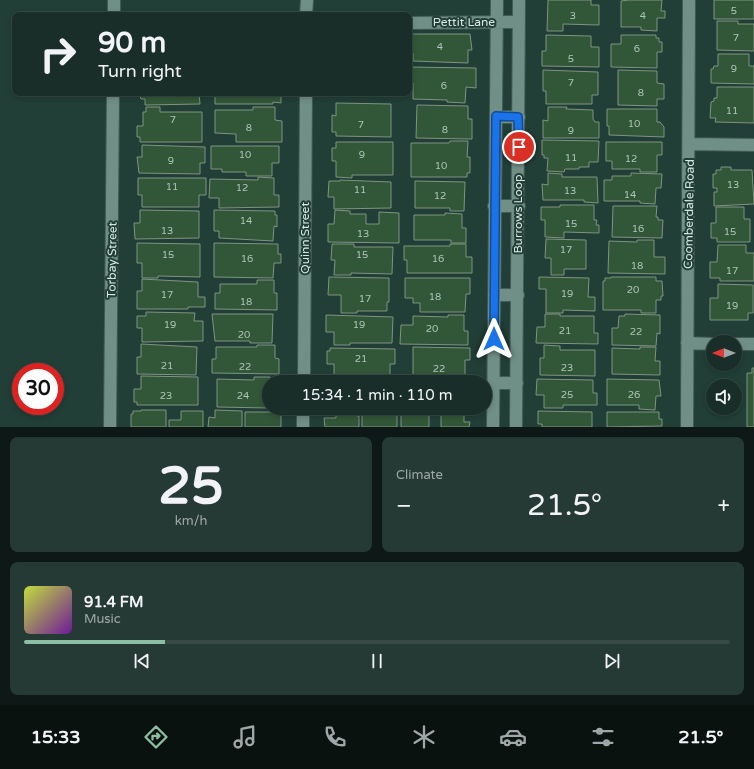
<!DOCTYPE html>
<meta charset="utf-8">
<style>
:root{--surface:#192e29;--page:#263a35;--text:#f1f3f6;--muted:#9fa8a8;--line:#374a46;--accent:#8abfa5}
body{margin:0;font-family:"Varela Round",sans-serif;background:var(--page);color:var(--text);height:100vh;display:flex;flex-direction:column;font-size:15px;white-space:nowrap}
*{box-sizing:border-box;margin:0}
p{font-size:13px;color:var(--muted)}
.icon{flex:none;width:22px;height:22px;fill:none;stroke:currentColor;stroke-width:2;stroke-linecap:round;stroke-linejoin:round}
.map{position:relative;height:427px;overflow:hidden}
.side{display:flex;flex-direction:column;gap:10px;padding:10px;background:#0e1917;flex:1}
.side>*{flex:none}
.guide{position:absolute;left:12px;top:12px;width:400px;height:84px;border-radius:8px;box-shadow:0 2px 6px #0003,0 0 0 1px var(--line);background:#192e29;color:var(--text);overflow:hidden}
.needle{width:26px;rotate:270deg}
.controls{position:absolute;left:706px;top:335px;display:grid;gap:8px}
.controls a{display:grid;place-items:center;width:36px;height:36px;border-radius:50%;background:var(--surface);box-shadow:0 2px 6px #0003,0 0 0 1px var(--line);font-size:20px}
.speed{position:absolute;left:12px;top:363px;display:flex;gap:8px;font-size:20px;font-weight:700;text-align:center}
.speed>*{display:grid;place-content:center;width:52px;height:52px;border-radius:50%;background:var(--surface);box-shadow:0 2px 6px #0003,0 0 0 1px var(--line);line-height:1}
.speed .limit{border:6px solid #d22;background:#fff;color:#111}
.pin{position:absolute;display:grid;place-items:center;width:34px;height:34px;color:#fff;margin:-17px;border:2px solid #fff;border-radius:50%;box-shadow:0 1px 4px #0007}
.me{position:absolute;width:44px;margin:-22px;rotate:0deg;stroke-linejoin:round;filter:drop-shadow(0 0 3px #0008)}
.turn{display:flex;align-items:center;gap:14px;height:84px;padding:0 20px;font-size:18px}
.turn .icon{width:52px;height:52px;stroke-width:2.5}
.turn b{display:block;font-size:28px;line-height:34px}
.big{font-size:30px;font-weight:600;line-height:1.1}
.side .widget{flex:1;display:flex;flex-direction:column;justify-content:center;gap:6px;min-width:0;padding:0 14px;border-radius:8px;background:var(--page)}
.side .dial{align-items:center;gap:0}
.dial b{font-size:52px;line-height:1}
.song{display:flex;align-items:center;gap:12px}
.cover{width:48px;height:48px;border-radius:6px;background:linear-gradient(135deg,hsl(70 70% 55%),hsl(280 70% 35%))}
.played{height:4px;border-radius:2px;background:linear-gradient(90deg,var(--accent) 20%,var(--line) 20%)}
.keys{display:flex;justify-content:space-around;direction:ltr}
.heat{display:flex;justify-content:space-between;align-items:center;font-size:22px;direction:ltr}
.side .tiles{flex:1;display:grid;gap:10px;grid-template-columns:1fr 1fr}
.widget:last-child{grid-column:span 2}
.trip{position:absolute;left:262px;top:375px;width:230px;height:40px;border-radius:20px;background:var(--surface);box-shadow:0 2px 6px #0003,0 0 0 1px var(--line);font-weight:600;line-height:40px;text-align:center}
.menu{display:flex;height:64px;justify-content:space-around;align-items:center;background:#0a1210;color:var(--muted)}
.menu .icon{width:28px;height:28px}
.menu .active{color:var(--accent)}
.menu b{font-size:18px;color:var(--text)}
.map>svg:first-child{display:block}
.building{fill:#325738;stroke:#7f9481}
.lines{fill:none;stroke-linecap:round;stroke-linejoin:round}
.minor-casing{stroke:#425c56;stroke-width:14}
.minor{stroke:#708f87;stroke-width:12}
.route-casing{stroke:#114b97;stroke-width:10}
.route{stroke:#1a73e8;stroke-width:7}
.labels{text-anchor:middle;stroke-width:4;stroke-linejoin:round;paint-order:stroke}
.number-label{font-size:10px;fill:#aec4b9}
.street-label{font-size:12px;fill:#d8e9e4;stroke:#213e37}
</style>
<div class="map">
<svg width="754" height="427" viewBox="0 0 754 427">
<rect width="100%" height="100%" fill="#213e37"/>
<path class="building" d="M548 0H591V5H599V25L563 24V31H547Z
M629 0H662L661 11H665V18H657V31L641 30V27H621V1Z
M714 0H754V19H714Z
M717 21H738V24H754V51L717 50Z
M411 34H470L472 50H468V63L413 61V53H409Z
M546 35 591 36V47H599V67L542 66V51H546Z
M621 35H656V38H659V42H662V52H657V68L611 67V44H621Z
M718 54H749V66H754V84L711 83V69H713L714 66H718Z
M409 67 476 68V88L466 87 465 103 447 102V100L413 99V83H409Z
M543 70 598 72V95H592V104H546V91H543Z
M618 70 657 71V83L664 84V99H657V106L618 105Z
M717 87H754V123L715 122 716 118H710L711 102 714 101V98H717Z
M139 93H199L200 104 145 105V99H141Z
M215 93H281V103L273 102V104H215Z
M336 103 391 104V137L336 136V132H332V115L336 116Z
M417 105 468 106V119H472V139L416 138Z
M146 107H160V112H202V142H140V137H137V126H143V112H146Z
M253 107H275V120L282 121V142H236V134L215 133V110H253Z
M548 107H567L566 109 593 110V119L595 122H599V138H543V120L548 121Z
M607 109H657V122H660L664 127V137L609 135V126H607Z
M542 140 599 141 598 162H589V167H579V169H565L564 172 547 171 548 158H544V155H542Z
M450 141H468L467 157H470V173H467V177H411V143H449Z
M336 142H393V175H352V178L336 177V161H332V148H336Z
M606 142H662V155H657V172H640V169H612V161H606Z
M142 145 205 147V163H200V174L139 173 137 157H142Z
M211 146H279V163H272V176H246V172H222V169H211Z
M721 167H731V170H752L754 204 714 206V192H717V188H713V174H716V170H721Z
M548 173 562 174V177H597L598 203 584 202V200H543L542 184 548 185Z
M631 173 662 174 661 188H656L655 204 640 203V201H604V180H612V176H631Z
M258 177 274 178V195H279V207L219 208V198H209L210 179 258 180Z
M138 178H206V195H199V207H142V195H138Z
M340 180 391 182V208L334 209V197H328L329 181H340Z
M415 181 465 182 464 211H450V208H415Z
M560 205H594V220H597L596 225H599V233L564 232V238L545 237V220H541V207H560Z
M613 206H657L656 217H658V220H663L662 238 612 237Z
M716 207H744V219H750V242H717V238H711V223H716Z
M140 210 199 211V238L135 239 134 223H140Z
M214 210 275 211V215H277V227L274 226 273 241 219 238V231H214Z
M335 210 350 211V214H366V224H379V212L399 213V243L328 242V224H334Z
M445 213 462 214V228H466V243H451V240H414V215H445Z
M546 239 586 240V269H564V275H551V258H545Z
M637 240H654V257H665V274L608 273 609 241 637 242Z
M137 243 200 244V277L158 276V278H142V263H137Z
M214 243 278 244V254H281V263H274L273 278 214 277Z
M332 244H354V247H393L392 274 351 273V275H334L335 260H331Z
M450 244H466V257H472V273H407V260H404V246H450Z
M718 245H746V253H754V281H720V278H710V262H717Z
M329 277 389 278V302H387V311H357V313H341V295H328Z
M539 277 589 278 588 297H595V311L563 310V313H546V289H539Z
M611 277H656V281H662L663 296H661V300H656V313H641V310H603V281H605V278H611Z
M405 278H470V294H466L465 312H420V303H413V298H405Z
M142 279 198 282V297H205V307H188V309H137V291H142Z
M257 280H274V293H277V310L215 309V293H220V284H257Z
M718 284 753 285V313H748V320H710V298H718Z
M146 312 195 313 194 321H203V341L142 342V328H137V316H146Z
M212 314H273L272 343H250V341H215Z
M545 314H560V316H594V333H598V344L536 343 537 327H545Z
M625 314 660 315V334L657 333 656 346 612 345V328H618L619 316H625Z
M326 315 393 317 392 343H350V345H334V332H326Z
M448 315H464V331H468V345L400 344 401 325H413V316L448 317Z
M141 344 197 347 196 375 137 374V357H141Z
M257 345H275V358L279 359V374L212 373V359H216V347H257Z
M544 345 560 346V350H595V376L540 375V358H544Z
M413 347 470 348V360H465V377L413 376Z
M640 347H656L655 361H660V375L612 374V348L640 349Z
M330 348 395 349V364H390V376H334V364H327V351H330Z
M752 368H754V427H747V373H752Z
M141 376 198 377V405H137V402H134V389H141Z
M254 377H270L269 408 217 407V379L254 380Z
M537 379 593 380V393H597V405H563V408H544V395H536Z
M607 379 659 380 661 396H656L655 410 639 409V405H607Z
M449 380H465V382H408Z
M408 408H471V409H408Z
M141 410H166V427H131V414H133V411H141Z
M215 410 242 411V427H208L209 417 215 418Z
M181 411H203V427H169V420H181Z
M538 411 592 412V427H542V424H538Z
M245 412H281V427H245Z
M336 412H357V416H359V427H325L324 418H336Z
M401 412H429V427H401Z
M607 412H659V419H662V426L607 427Z
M362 413H397V427H362Z
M441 413 464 414V422H470L469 427H441Z"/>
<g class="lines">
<g class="minor-casing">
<path id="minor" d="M114 15V0
M306 15 307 0
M409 23 519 22
M496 117H519
M690 144 754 145
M494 206H519
M494 295H518
M687 343 713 344
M735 344H754
M304 382 306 93
M493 383H517
M110 427 113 93
M303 427V408
M493 427 497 0
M516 427 519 0
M687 427 689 0"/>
</g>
<use href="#minor" class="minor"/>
</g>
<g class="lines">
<g class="route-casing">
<path id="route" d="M494 339 496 116 518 117 519 147"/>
</g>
<use href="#route" class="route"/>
</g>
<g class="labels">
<g class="number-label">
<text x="734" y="14">5</text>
<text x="573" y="19">3</text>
<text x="643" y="19">4</text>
<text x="736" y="41">7</text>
<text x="440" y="50">4</text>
<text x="637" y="52">6</text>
<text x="571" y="62">5</text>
<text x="734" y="72">9</text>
<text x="571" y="86">7</text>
<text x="444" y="89">6</text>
<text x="641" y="96">8</text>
<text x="732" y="114">11</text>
<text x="173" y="123">7</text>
<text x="634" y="127">10</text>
<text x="361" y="128">7</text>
<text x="249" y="131">8</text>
<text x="445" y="133">8</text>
<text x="571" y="134">9</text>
<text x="245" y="158">10</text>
<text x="362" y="158">9</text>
<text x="571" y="161">11</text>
<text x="631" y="162">12</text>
<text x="171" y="164">9</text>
<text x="441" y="169">10</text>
<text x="733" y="188">13</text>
<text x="172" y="190">11</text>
<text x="242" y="191">12</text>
<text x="360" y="193">11</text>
<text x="570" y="194">13</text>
<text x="630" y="198">14</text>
<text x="440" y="199">12</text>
<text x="246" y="224">14</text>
<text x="571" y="227">15</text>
<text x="638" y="232">16</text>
<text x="167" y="234">13</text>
<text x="730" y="235">15</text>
<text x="363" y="237">13</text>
<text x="566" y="253">17</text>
<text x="168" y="258">15</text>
<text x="362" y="258">15</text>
<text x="247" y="262">16</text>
<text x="438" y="262">16</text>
<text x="637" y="269">18</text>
<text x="732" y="274">17</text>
<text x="633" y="293">20</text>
<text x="567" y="297">19</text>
<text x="167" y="298">17</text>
<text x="435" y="300">18</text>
<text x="365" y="302">17</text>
<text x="246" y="305">18</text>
<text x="732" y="309">19</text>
<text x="170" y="328">19</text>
<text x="359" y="328">19</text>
<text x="432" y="332">20</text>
<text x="565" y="334">21</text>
<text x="636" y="335">22</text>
<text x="244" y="338">20</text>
<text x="361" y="362">21</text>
<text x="167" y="369">21</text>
<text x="245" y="370">22</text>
<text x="567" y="371">23</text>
<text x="439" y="372">22</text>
<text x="567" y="398">25</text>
<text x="634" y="398">26</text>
<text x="166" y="399">23</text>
<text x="243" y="399">24</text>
</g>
<g class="street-label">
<text x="464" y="26">Pettit Lane</text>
<text transform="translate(518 214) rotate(-90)" y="4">Burrows Loop</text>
<text transform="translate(689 214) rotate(-89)" y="4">Coomberdale Road</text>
<text transform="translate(305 238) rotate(-90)" y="4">Quinn Street</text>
<text transform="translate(112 260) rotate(-89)" y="4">Torbay Street</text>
</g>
</g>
</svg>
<div class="controls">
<a><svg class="needle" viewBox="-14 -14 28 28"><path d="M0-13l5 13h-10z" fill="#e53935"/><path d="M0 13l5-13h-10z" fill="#9fa8a8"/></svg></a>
<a><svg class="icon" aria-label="sound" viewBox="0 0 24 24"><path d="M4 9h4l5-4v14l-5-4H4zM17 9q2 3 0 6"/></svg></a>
</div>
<div class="speed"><div class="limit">30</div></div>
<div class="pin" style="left:519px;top:147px;background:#d93025"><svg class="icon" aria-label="arrive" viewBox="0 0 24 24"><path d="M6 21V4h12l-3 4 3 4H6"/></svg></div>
<svg class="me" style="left:494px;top:339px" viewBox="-20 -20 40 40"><path d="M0-17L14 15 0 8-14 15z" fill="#1a73e8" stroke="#fff" stroke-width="4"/></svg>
<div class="trip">15:34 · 1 min · 110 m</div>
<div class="guide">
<div class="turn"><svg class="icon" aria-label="right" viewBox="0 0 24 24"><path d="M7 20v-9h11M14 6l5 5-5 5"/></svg><div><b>90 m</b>Turn right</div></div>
</div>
</div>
<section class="side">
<div class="tiles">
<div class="widget dial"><b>25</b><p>km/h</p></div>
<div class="widget"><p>Climate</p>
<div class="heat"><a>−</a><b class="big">21.5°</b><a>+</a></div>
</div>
<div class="widget">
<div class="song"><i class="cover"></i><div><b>91.4 FM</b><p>Music</p></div></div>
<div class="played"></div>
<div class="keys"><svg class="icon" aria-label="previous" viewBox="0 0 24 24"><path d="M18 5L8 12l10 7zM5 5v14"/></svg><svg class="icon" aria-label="pause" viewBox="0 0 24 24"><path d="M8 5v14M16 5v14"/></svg><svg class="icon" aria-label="next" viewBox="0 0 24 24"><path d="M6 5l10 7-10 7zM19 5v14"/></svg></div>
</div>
</div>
</section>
<nav class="menu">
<b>15:33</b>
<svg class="icon active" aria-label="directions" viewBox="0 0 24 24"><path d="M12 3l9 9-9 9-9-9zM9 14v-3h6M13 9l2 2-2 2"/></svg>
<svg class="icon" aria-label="music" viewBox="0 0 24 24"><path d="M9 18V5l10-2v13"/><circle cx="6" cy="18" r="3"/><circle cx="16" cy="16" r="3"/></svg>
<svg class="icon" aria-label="phone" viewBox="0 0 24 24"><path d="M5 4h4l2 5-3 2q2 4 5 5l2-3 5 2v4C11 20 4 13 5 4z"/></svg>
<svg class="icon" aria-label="climate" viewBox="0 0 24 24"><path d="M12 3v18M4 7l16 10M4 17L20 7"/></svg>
<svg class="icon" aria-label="car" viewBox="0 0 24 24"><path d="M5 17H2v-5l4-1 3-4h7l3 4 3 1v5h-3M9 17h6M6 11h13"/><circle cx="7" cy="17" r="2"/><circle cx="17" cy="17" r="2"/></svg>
<svg class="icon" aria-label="filters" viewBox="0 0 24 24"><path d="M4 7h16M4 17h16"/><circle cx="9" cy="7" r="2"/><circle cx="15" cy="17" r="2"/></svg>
<b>21.5°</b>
</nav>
